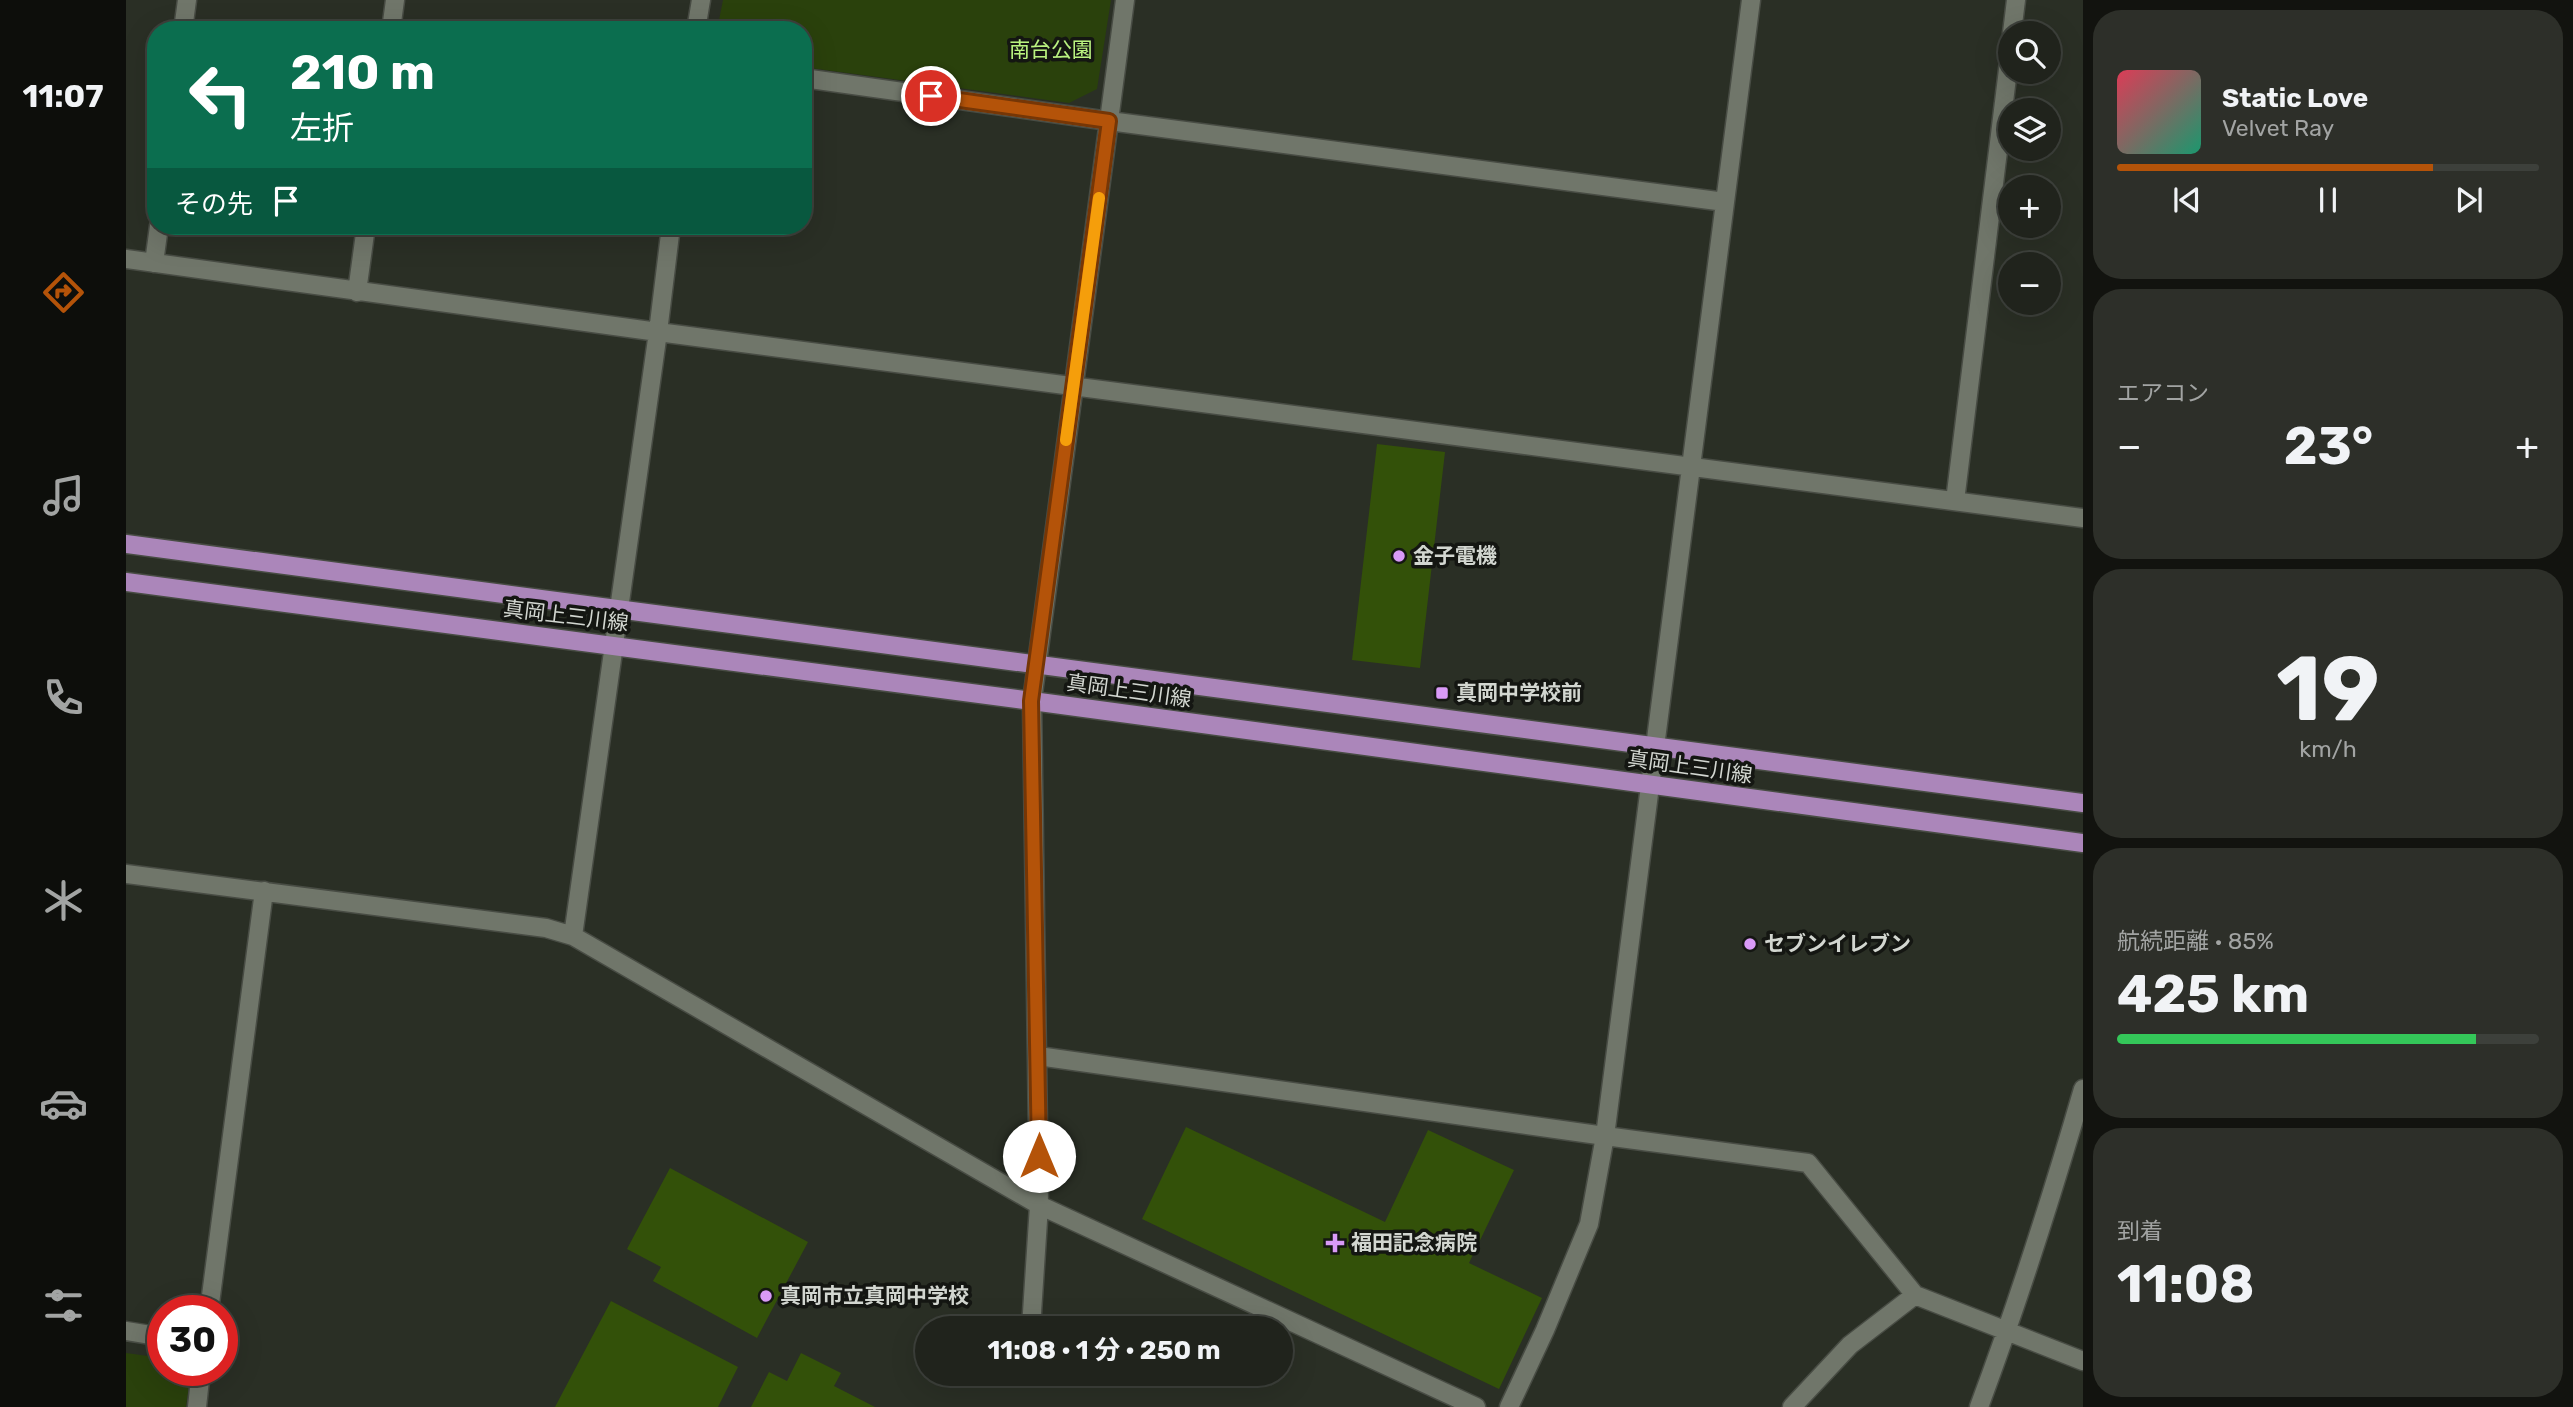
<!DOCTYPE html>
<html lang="ja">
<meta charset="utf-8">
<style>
:root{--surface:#20231c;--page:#2d2f29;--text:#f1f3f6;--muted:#a2a4a3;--line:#3d403b;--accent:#b45309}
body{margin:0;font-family:Rubik,"Noto Sans JP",sans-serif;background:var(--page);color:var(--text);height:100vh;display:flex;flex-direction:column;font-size:26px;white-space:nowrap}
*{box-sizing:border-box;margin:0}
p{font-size:23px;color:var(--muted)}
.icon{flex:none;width:38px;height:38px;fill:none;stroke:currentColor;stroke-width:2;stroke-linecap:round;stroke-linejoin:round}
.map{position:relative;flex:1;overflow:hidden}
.drawer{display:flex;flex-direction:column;gap:10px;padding:10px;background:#12130f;width:490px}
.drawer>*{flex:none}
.top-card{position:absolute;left:21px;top:21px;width:665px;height:214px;border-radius:28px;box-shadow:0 7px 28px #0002,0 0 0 2px var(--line);background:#0b6e4f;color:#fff;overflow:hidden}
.controls{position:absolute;left:1872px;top:21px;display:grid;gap:14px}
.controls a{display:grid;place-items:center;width:63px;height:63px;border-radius:50%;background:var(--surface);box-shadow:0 7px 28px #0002,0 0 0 2px var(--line);font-size:35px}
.speed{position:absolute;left:21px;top:1295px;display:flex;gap:14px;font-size:35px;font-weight:700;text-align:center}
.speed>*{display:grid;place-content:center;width:91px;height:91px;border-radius:50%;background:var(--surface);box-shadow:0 7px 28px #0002,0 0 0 2px var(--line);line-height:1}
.speed .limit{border:10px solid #d22;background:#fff;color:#111}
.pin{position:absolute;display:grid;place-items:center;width:60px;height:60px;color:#fff;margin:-30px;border:4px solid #fff;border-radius:50%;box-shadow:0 2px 7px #0007}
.me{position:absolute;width:77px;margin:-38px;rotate:0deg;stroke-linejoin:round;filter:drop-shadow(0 0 5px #0008)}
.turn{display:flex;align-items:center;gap:24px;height:147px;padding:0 28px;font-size:32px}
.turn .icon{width:91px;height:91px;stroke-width:2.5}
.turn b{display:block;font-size:49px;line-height:60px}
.then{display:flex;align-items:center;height:66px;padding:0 28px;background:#0003;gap:14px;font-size:26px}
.big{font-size:52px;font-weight:700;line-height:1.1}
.drawer .card{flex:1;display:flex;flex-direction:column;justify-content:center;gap:10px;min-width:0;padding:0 24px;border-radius:28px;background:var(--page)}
.drawer .dial{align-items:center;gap:0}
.dial b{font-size:91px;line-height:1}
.song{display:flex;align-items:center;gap:21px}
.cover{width:84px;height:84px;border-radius:10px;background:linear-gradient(135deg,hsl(350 70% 55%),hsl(160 70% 35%))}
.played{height:7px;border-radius:4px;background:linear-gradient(90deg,var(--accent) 75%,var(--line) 75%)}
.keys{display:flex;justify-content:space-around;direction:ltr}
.heat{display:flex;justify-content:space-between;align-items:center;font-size:38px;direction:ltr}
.charge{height:10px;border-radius:5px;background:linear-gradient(90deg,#34c759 85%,var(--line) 0)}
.trip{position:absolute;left:789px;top:1316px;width:378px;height:70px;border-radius:35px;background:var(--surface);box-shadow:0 7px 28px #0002,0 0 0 2px var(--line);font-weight:700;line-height:70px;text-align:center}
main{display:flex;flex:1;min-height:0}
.menu{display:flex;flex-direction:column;width:126px;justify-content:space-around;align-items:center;background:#0d0e0b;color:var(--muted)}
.menu .icon{width:49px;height:49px}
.menu .active{color:var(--accent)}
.menu b{font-size:32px;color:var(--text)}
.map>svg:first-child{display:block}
.green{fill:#2a410c}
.building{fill:#335109}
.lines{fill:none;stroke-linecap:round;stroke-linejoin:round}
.minor-casing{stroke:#484c44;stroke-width:21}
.major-casing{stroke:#484c44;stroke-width:21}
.minor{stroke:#70766a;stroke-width:18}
.major{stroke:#ab86ba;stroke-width:18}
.route-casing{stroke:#753606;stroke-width:18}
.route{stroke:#b45309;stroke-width:12}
.slow{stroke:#f59e0b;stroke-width:12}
.poi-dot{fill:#d99af7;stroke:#141612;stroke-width:2.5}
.labels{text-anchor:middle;stroke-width:7;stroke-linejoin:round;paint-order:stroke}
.park-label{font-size:21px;fill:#baf380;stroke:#141612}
.poi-label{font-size:21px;font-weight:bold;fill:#d2d6d0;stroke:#141612;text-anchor:start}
.street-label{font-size:21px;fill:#d2d6d0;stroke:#141612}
</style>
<main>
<nav class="menu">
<b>11:07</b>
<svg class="icon active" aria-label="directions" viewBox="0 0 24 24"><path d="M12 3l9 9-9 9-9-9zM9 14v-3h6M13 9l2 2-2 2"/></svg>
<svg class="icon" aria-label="music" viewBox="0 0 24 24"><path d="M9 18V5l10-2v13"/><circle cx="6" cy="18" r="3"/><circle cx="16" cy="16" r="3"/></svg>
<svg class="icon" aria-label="phone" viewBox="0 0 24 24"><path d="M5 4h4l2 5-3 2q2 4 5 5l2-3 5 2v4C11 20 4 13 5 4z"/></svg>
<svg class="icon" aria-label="climate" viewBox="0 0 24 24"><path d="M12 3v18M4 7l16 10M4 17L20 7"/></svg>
<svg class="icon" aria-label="car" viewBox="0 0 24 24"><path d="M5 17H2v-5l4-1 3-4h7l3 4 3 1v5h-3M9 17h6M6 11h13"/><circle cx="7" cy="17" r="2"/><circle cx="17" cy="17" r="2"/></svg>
<svg class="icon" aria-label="filters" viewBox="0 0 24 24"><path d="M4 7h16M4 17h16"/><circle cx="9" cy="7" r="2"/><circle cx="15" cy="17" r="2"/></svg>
</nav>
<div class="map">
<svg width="1957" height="1407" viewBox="0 0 1957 1407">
<rect width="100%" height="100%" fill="#2a2f25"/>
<path class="green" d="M597 0H985L971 89 943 103 677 67V30H591Z
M0 1353 37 1358V1370H55L63 1385 60 1407H0Z"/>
<path class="building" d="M1251 444 1319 452 1294 668 1226 660Z
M1060 1127 1259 1222 1302 1130 1388 1170 1343 1263 1416 1298 1373 1389 1016 1219Z
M544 1168 682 1242 631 1338 527 1281 535 1267 501 1249Z
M485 1301 612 1367 592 1407H429Z
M675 1353 715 1373 708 1386 749 1407H625L643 1372 661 1381Z"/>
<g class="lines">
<g class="minor-casing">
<path id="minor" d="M999 0 906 701 913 1205 1350 1407
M57 30 61 0
M265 30 269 0
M570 30 575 0
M1886 33 1890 0
M677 78 983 121 1599 202
M0 259 532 332 1957 518
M28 263 33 226
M231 292 240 226
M1829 501 1885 45
M0 874 420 928 447 936 913 1205 905 1328
M447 936 532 332 545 226
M912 1056 1479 1136 1682 1163 1789 1295
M83 1311 138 891
M0 1331 37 1337
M71 1407 75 1370
M1383 1407 1419 1330 1463 1224 1479 1136 1625 0
M1666 1407 1724 1345 1789 1295 1957 1361
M1853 1407C1892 1302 1926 1196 1957 1089"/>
</g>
<g class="major-casing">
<path id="major" d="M0 544 1957 803
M0 582 906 701 1957 843"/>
</g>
<use href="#minor" class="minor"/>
<use href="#major" class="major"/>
</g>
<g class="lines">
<g class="route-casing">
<path id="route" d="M805 96 983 121 905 701 913 1156"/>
</g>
<use href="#route" class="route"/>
<path class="slow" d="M940 440 973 198"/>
</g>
<g class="poi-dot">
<circle cx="1273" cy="556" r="7"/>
<rect x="1309" y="686" width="14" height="14" rx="3.5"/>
<circle cx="1624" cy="944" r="7"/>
<path d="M1205.5 1232.5h7v7h7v7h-7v7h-7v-7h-7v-7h7z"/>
<circle cx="640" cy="1296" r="7"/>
</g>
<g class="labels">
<g class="park-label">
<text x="925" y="57">南台公園</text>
</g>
<g class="poi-label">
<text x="1287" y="563">金子電機</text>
<text x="1330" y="700">真岡中学校前</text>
<text x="1638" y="951">セブンイレブン</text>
<text x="1225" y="1250">福田記念病院</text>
<text x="654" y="1303">真岡市立真岡中学校</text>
</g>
<g class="street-label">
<text transform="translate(440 616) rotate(7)" y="7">真岡上三川線</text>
<text transform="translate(1003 691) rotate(8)" y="7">真岡上三川線</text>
<text transform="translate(1564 767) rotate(8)" y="7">真岡上三川線</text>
</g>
</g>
</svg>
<div class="controls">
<a><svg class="icon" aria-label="search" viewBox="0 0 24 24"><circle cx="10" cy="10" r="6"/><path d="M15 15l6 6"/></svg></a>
<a><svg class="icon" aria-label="layers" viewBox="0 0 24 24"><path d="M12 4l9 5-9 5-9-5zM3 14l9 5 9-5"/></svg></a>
<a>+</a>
<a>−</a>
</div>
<div class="speed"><div class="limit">30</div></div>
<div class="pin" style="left:805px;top:96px;background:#d93025"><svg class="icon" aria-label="arrive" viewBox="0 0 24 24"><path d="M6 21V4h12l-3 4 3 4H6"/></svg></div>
<svg class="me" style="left:913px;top:1156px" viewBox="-20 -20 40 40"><circle r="19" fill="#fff"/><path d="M0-13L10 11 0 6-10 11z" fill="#b45309"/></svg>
<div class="trip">11:08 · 1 分 · 250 m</div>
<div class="top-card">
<div class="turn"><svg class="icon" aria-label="left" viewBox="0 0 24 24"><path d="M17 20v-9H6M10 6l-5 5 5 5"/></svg><div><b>210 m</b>左折</div></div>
<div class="then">その先<svg class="icon" aria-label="arrive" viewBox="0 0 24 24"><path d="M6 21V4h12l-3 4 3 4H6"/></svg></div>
</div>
</div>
<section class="drawer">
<div class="card">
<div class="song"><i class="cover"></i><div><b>Static Love</b><p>Velvet Ray</p></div></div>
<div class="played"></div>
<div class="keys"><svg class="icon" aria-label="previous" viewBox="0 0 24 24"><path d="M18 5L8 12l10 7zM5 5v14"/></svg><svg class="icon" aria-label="pause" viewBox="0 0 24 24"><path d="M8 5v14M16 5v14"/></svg><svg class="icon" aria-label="next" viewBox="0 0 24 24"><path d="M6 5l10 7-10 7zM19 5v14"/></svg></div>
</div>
<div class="card"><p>エアコン</p>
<div class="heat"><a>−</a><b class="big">23°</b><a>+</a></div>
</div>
<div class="card dial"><b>19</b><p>km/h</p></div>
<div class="card"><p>航続距離 · 85%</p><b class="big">425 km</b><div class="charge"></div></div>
<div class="card"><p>到着</p><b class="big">11:08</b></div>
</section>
</main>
